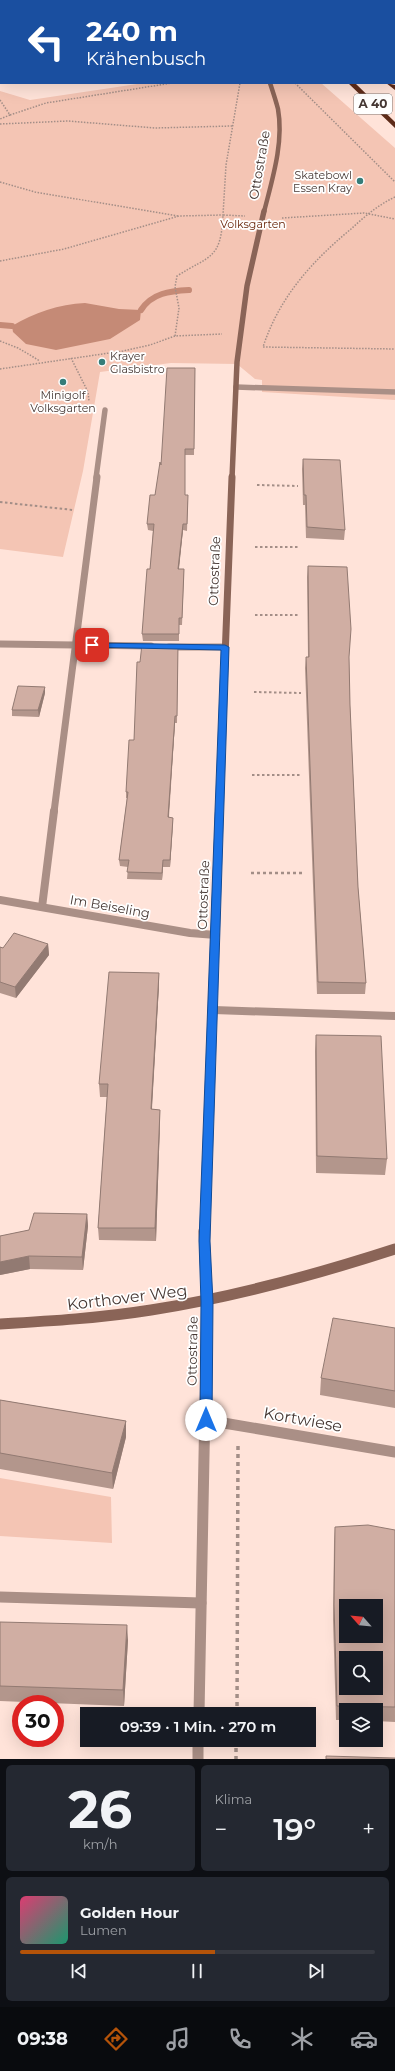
<!DOCTYPE html>
<html lang="de">
<meta charset="utf-8">
<style>
:root{--surface:#171b24;--page:#242831;--text:#f1f3f6;--muted:#9ea1a6;--line:#363941;--accent:#b45309}
body{margin:0;font-family:Montserrat,sans-serif;background:var(--page);color:var(--text);height:100vh;display:flex;flex-direction:column;font-size:15px;white-space:nowrap}
*{box-sizing:border-box;margin:0}
p{font-size:13px;color:var(--muted)}
.icon{flex:none;width:22px;height:22px;fill:none;stroke:currentColor;stroke-width:2;stroke-linecap:round;stroke-linejoin:round}
.map{position:relative;height:1759px;overflow:hidden}
.side{display:flex;flex-direction:column;gap:6px;padding:6px;background:#0d0f14;flex:1}
.side>*{flex:none}
.top-card{position:absolute;left:0px;top:0px;width:395px;height:84px;box-shadow:0 4px 16px #0002;background:#1a4fa0;color:#fff;overflow:hidden}
.needle{width:26px;rotate:297deg}
.tools{position:absolute;left:339px;top:1599px;display:grid;gap:8px}
.tools a{display:grid;place-items:center;width:44px;height:44px;border-radius:0px;background:var(--surface);box-shadow:0 4px 16px #0002;font-size:20px}
.speed{position:absolute;left:12px;top:1695px;display:flex;gap:8px;font-size:20px;font-weight:700;text-align:center}
.speed>*{display:grid;place-content:center;width:52px;height:52px;border-radius:50%;background:var(--surface);box-shadow:0 4px 16px #0002;line-height:1}
.speed .limit{border:6px solid #d22;background:#fff;color:#111}
.pin{position:absolute;display:grid;place-items:center;width:34px;height:34px;color:#fff;margin:-17px;border-radius:8px;box-shadow:0 2px 6px #0006}
.me{position:absolute;width:44px;margin:-22px;rotate:0deg;stroke-linejoin:round;filter:drop-shadow(0 0 3px #0008)}
.turn{display:flex;align-items:center;gap:14px;height:84px;padding:0 20px;font-size:18px}
.turn .icon{width:52px;height:52px;stroke-width:2.5}
.turn b{display:block;font-size:28px;line-height:34px}
.big{font-size:30px;font-weight:600;line-height:1.1}
.side .tile{flex:1;display:flex;flex-direction:column;justify-content:center;gap:6px;min-width:0;padding:0 14px;border-radius:6px;background:var(--page)}
.side .dial{align-items:center;gap:0}
.dial b{font-size:52px;line-height:1}
.song{display:flex;align-items:center;gap:12px}
.cover{width:48px;height:48px;border-radius:6px;background:linear-gradient(135deg,hsl(340 70% 55%),hsl(160 70% 35%))}
.played{height:4px;border-radius:2px;background:linear-gradient(90deg,var(--accent) 55%,var(--line) 55%)}
.keys{display:flex;justify-content:space-around;direction:ltr}
.heat{display:flex;justify-content:space-between;align-items:center;font-size:22px;direction:ltr}
.side .tiles{flex:1;display:grid;gap:6px;grid-template-columns:1fr 1fr}
.tile:last-child{grid-column:span 2}
.trip{position:absolute;left:80px;top:1707px;width:236px;height:40px;border-radius:0px;background:var(--surface);box-shadow:0 4px 16px #0002;font-weight:600;line-height:40px;text-align:center}
.menu{display:flex;height:64px;justify-content:space-around;align-items:center;background:#090b0e;color:var(--muted)}
.menu .icon{width:28px;height:28px}
.menu .selected{color:var(--accent)}
.menu b{font-size:18px;color:var(--text)}
.map>svg:first-child{display:block}
.green{fill:#f4c5b4}
.water{fill:#c58a76}
.lines{fill:none;stroke-linecap:round;stroke-linejoin:round}
.stream{stroke:#c58a76;stroke-width:6}
.path-far3{stroke:#a38e87;stroke-width:1.5;stroke-dasharray:1.5 1.5;stroke-linecap:butt}
.path-far2{stroke:#a38e87;stroke-width:2;stroke-dasharray:2.5 2.5;stroke-linecap:butt}
.path-far1{stroke:#a38e87;stroke-width:2.5;stroke-dasharray:3 3;stroke-linecap:butt}
.path{stroke:#a38e87;stroke-width:3.5;stroke-dasharray:4 4;stroke-linecap:butt}
.lane-far3{stroke:#aa8f86;stroke-width:5.5}
.lane-far2{stroke:#aa8f86;stroke-width:7}
.lane-far1{stroke:#aa8f86;stroke-width:8}
.lane{stroke:#aa8f86;stroke-width:11}
.street-far3{stroke:#aa8f86;stroke-width:4.5}
.street-far2{stroke:#aa8f86;stroke-width:7}
.street-far1{stroke:#aa8f86;stroke-width:8}
.street{stroke:#aa8f86;stroke-width:11}
.secondary-far4{stroke:#8a6457;stroke-width:4.5}
.secondary-far3{stroke:#8a6457;stroke-width:5.5}
.secondary-far2{stroke:#8a6457;stroke-width:7}
.secondary-far1{stroke:#8a6457;stroke-width:8}
.secondary{stroke:#8a6457;stroke-width:11}
.highway{fill:#5d2b19;fill-rule:evenodd}
.wall{fill:#b3968c}
.shaded-wall{fill:#927a72}
.building{fill:#d0aea3;stroke:#927a72;fill-rule:evenodd}
.route{fill:#1a73e8;stroke:#114b97}
.poi-dot{fill:#357d79;stroke:#fff;stroke-width:1.5}
.labels{text-anchor:middle;stroke-width:3.5;stroke-linejoin:round;paint-order:stroke}
.far-poi-label{font-size:11px;fill:#463834;stroke:#fff;text-anchor:end}
.far-park-label{font-size:11px;fill:#641d00;stroke:#fff}
.shield{fill:#fff;stroke:#7e7471;stroke-width:1}
.shield-label{font-size:12px;font-weight:bold;fill:#463834}
.street-label{font-size:13px;fill:#463834;stroke:#fff}
.near-street-label{font-size:16px;fill:#463834;stroke:#fff}
</style>
<div class="map">
<svg width="395" height="1759" viewBox="0 0 395 1759">
<rect width="100%" height="100%" fill="#ffe3d9"/>
<path class="green" d="M144 83H321L395 148V400L262 392V380L255 379 237 364 171 363 100 372 83 471 63 557 0 549V91L30 100Z
M0 1478 111 1497 112 1543 0 1536Z"/>
<path class="water" d="M85 303 119 309 141 310 140 320 110 339 56 350 26 344 13 332 12 326C34 313 59 304 85 303Z"/>
<g class="lines">
<path class="stream" d="M141 310C152 293 170 291 189 290
M0 325 12 326"/>
<path class="path-far3" d="M295 83 395 182
M0 100 10 115 0 119
M10 115 46 103 172 83
M0 124 68 121 155 128 232 126
M0 182 35 192 178 216
M395 197C378 205 364 217 351 229 311 262 279 298 263 347L395 349
M282 218 364 213 395 219
M0 261 64 249 179 216 223 215 226 165 240 83
M175 336 179 308 175 287 177 276C210 255 221 260 223 215L245 216
M0 341 18 348 40 361
M71 358 88 392 89 401
M0 369 123 351 150 345 175 336 222 334"/>
<path class="path-far2" d="M257 485 298 486
M0 502 73 510
M255 547H299
M255 615H300
M254 692 301 693
M252 775H302"/>
<path class="path-far1" d="M251 873H304"/>
<path class="path" d="M237 1714 238 1446
M236 1740V1759"/>
<path class="lane-far3" d="M236 387 395 392
M96 478 105 410"/>
<path class="lane-far2" d="M54 812 97 477"/>
<path class="lane-far1" d="M42 907 54 811
M214 1010 395 1016"/>
<path class="lane" d="M0 1597 201 1603"/>
<path class="street-far3" d="M116 1 118 0"/>
<path class="street-far2" d="M0 644 151 646
M169 647H225"/>
<path class="street-far1" d="M0 900 190 933 216 935"/>
<path class="street" d="M206 1420 395 1452
M199 1714 207 1302
M198 1740V1759"/>
<path class="secondary-far4" d="M264 212C272 180 284 143 278 109 276 101 273 92 270 83"/>
<path class="secondary-far3" d="M232 478 237 362 247 286 264 211"/>
<path class="secondary-far2" d="M219 812 232 477"/>
<path class="secondary-far1" d="M204 1232 219 811"/>
<path class="secondary" d="M204 1231 207 1302
M0 1324C51 1321 101 1318 151 1310 234 1297 315 1275 395 1249"/>
<path class="highway" d="M263 0H269L270 1H264Z
M297 0H303L304 1H298Z
M348 83H355L395 122V128Z
M386 83 395 85V90Z"/>
</g>
<path class="wall" d="M0 0 1 1V14H0Z
M1 14V78H0V15Z
M195 368 194 455H185V495L188 502 187 531 183 530 179 569H184V576L182 625H179V641H143L142 634 150 569 153 531 148 530 147 524 155 495 161 465Z
M303 459 345 530 344 540 306 538 305 505H303L302 469Z
M308 566 349 659 350 705 358 887 366 983 365 994H317L305 668 306 657H308L307 577Z
M178 645 177 723H175L169 817 173 818 170 867H163L162 880 127 879 128 867 120 866 119 860 127 798H126V792L134 740 140 662Z
M45 693 39 717 12 716V710Z
M48 944 49 955 16 998 0 993V947L3 948Z
M159 973V985L152 1109 160 1110V1122L156 1241 99 1240 98 1228 107 1097H100L99 1084Z
M316 1035 387 1159 385 1175 316 1173 315 1051Z
M87 1214 88 1226 83 1270 30 1269 0 1275V1236L29 1230Z
M395 1328V1408L320 1395 321 1378Z
M0 1400 126 1421V1437L113 1489 0 1469Z
M335 1527 395 1530V1722L376 1721V1710H346V1720H336L333 1620 334 1542Z
M0 1622 128 1640 124 1706 0 1701Z"/>
<path class="shaded-wall" d="M183 524V530L178 576V569Z
M45 687V693L39 717 38 710Z
M175 716V723L168 824V817Z
M173 818V824L170 867V860Z
M163 860V867L162 880V873Z
M48 944 49 955 16 998 15 987Z
M159 973V985L151 1122V1109Z
M160 1110V1122L156 1241 155 1228Z
M87 1214 88 1226 83 1270 82 1257Z
M29 1256 30 1269 0 1275V1262Z
M126 1421V1437L113 1489 112 1473Z
M127 1625 128 1640 124 1706 123 1690Z"/>
<path class="building" d="M0 0H104L109 1H1V7H0Z
M1 14V70H0V15Z
M167 368H195L194 449H185V495H188L187 524H183L178 569H184L182 618H179V634H142L147 569H150L154 524H147L150 495H155L160 462 161 465Z
M303 459 340 460 345 530 307 527 306 495H304Z
M308 566 347 567 351 629 349 657 350 705 358 887 366 983 318 982 306 657H309Z
M142 644 178 645 177 716H175L168 817 173 818 170 860H163L162 873 127 872 129 860H119L128 792H126L129 740H134L137 662H140Z
M18 686 45 687 38 710H12Z
M14 933 48 944 15 987 0 982V947L3 948Z
M109 972 159 973 151 1109 160 1110 155 1228H98L108 1084H99Z
M316 1035 381 1036 387 1159 317 1156Z
M34 1213 87 1214 82 1257 29 1256 0 1262V1236L29 1230Z
M333 1318 395 1328V1391L321 1378Z
M0 1400 126 1421 112 1473 0 1453Z
M368 1525 395 1530V1707L337 1706 334 1605 335 1527ZM346 1606H376V1636H346ZM346 1658H376V1688H346Z
M0 1622 127 1625 123 1690 0 1686Z
M326 1756 395 1758V1759H326Z"/>
<path class="route" d="M92 643 225 645 229 647 210 1241 213 1302 212 1420 210 1423 206 1425 201 1423 200 1420 201 1302 199 1241 221 650 89 647 88 645Z"/>
<g class="poi-dot">
<circle cx="360" cy="181" r="4"/>
<circle cx="102" cy="362" r="4"/>
<circle cx="63" cy="382" r="4"/>
</g>
<g class="labels">
<g class="far-poi-label">
<text x="352" y="179">Skatebowl<tspan x="352" dy="13">Essen Kray</tspan></text>
<text x="110" y="360" text-anchor="start">Krayer<tspan x="110" dy="13">Glasbistro</tspan></text>
<text x="63" y="399" text-anchor="middle">Minigolf<tspan x="63" dy="13">Volksgarten</tspan></text>
</g>
<g class="far-park-label">
<text x="253" y="228">Volksgarten</text>
</g>
<rect class="shield" x="354" y="94" width="38" height="20" rx="3"/>
<g class="shield-label">
<text x="373" y="108">A 40</text>
</g>
<g class="street-label">
<text transform="translate(259 165) rotate(-80)" y="5">Ottostraße</text>
<text transform="translate(214 571) rotate(-88)" y="5">Ottostraße</text>
<text transform="translate(203 895) rotate(-88)" y="5">Ottostraße</text>
<text transform="translate(110 906) rotate(10)" y="5">Im Beiseling</text>
<text transform="translate(192 1351) rotate(-89)" y="5">Ottostraße</text>
</g>
<g class="near-street-label">
<text transform="translate(127 1297) rotate(-7)" y="6">Korthover Weg</text>
<text transform="translate(303 1419) rotate(10)" y="6">Kortwiese</text>
</g>
</g>
</svg>
<div class="tools">
<a><svg class="needle" viewBox="-14 -14 28 28"><path d="M0-13l5 13h-10z" fill="#e53935"/><path d="M0 13l5-13h-10z" fill="#9ea1a6"/></svg></a>
<a><svg class="icon" aria-label="search" viewBox="0 0 24 24"><circle cx="10" cy="10" r="6"/><path d="M15 15l6 6"/></svg></a>
<a><svg class="icon" aria-label="layers" viewBox="0 0 24 24"><path d="M12 4l9 5-9 5-9-5zM3 14l9 5 9-5"/></svg></a>
</div>
<div class="speed"><div class="limit">30</div></div>
<div class="pin" style="left:92px;top:645px;background:#d93025"><svg class="icon" aria-label="arrive" viewBox="0 0 24 24"><path d="M6 21V4h12l-3 4 3 4H6"/></svg></div>
<svg class="me" style="left:206px;top:1420px" viewBox="-20 -20 40 40"><circle r="19" fill="#fff"/><path d="M0-13L10 11 0 6-10 11z" fill="#1a73e8"/></svg>
<div class="trip">09:39 · 1 Min. · 270 m</div>
<div class="top-card">
<div class="turn"><svg class="icon" aria-label="left" viewBox="0 0 24 24"><path d="M17 20v-9H6M10 6l-5 5 5 5"/></svg><div><b>240 m</b>Krähenbusch</div></div>
</div>
</div>
<section class="side">
<div class="tiles">
<div class="tile dial"><b>26</b><p>km/h</p></div>
<div class="tile"><p>Klima</p>
<div class="heat"><a>−</a><b class="big">19°</b><a>+</a></div>
</div>
<div class="tile">
<div class="song"><i class="cover"></i><div><b>Golden Hour</b><p>Lumen</p></div></div>
<div class="played"></div>
<div class="keys"><svg class="icon" aria-label="previous" viewBox="0 0 24 24"><path d="M18 5L8 12l10 7zM5 5v14"/></svg><svg class="icon" aria-label="pause" viewBox="0 0 24 24"><path d="M8 5v14M16 5v14"/></svg><svg class="icon" aria-label="next" viewBox="0 0 24 24"><path d="M6 5l10 7-10 7zM19 5v14"/></svg></div>
</div>
</div>
</section>
<nav class="menu">
<b>09:38</b>
<svg class="icon selected" aria-label="directions" viewBox="0 0 24 24"><path d="M12 3l9 9-9 9-9-9zM9 14v-3h6M13 9l2 2-2 2"/></svg>
<svg class="icon" aria-label="music" viewBox="0 0 24 24"><path d="M9 18V5l10-2v13"/><circle cx="6" cy="18" r="3"/><circle cx="16" cy="16" r="3"/></svg>
<svg class="icon" aria-label="phone" viewBox="0 0 24 24"><path d="M5 4h4l2 5-3 2q2 4 5 5l2-3 5 2v4C11 20 4 13 5 4z"/></svg>
<svg class="icon" aria-label="climate" viewBox="0 0 24 24"><path d="M12 3v18M4 7l16 10M4 17L20 7"/></svg>
<svg class="icon" aria-label="car" viewBox="0 0 24 24"><path d="M5 17H2v-5l4-1 3-4h7l3 4 3 1v5h-3M9 17h6M6 11h13"/><circle cx="7" cy="17" r="2"/><circle cx="17" cy="17" r="2"/></svg>
</nav>
